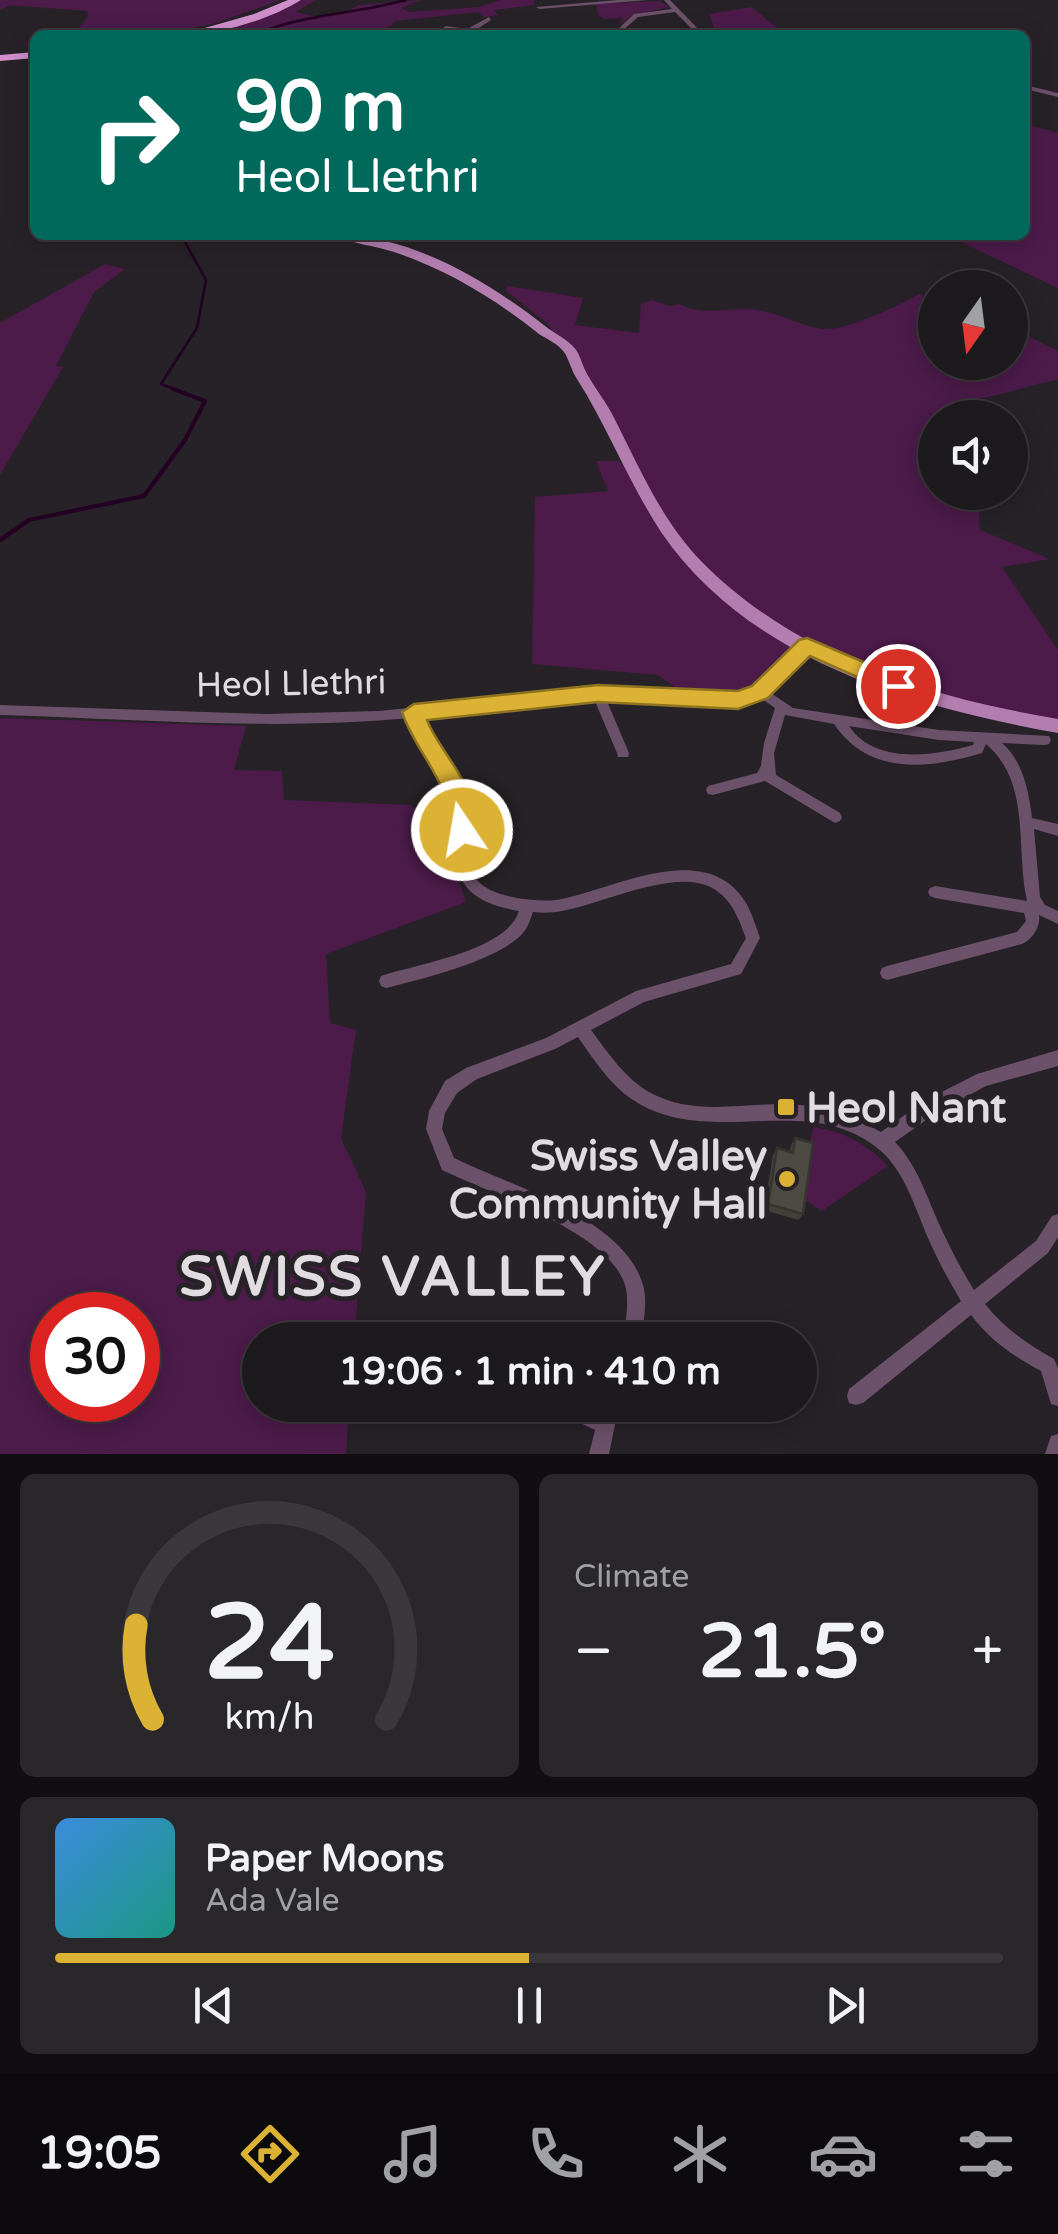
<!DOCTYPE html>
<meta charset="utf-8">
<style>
:root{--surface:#1d1a1d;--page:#2a272a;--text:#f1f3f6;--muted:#a0a1a4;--line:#3b383b;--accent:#dbb233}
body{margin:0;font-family:"Varela Round",sans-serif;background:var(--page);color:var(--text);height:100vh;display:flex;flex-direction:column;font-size:38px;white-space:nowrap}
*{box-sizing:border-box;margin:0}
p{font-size:32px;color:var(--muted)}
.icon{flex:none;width:55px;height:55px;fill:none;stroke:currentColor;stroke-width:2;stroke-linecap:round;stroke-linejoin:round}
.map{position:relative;height:1454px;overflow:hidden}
.drawer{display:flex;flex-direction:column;gap:20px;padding:20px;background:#100e10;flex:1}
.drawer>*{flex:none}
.banner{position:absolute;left:30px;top:30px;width:1000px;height:210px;border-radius:15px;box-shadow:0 5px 25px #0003,0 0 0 2px var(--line);background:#00695c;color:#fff;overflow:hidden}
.needle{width:65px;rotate:194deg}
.buttons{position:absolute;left:918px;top:270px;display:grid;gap:20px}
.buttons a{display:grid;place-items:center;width:110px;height:110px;border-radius:50%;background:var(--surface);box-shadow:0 5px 25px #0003,0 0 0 2px var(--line);font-size:50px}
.speed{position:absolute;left:30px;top:1292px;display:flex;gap:20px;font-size:50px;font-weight:700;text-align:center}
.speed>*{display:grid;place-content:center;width:130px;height:130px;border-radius:50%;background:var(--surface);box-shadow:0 5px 25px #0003,0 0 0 2px var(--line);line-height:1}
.speed .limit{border:15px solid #d22;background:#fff;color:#111}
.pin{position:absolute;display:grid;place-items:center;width:85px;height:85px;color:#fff;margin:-42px;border:5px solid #fff;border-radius:50%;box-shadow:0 2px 10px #0007}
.me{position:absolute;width:110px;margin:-55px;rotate:348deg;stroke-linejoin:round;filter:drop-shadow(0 0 8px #0008)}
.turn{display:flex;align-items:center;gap:35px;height:210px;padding:0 40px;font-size:45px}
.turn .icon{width:130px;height:130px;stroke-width:2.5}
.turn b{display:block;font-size:70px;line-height:85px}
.big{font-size:75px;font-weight:700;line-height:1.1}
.drawer .tile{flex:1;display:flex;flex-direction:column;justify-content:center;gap:15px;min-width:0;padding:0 35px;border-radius:15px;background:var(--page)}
.drawer .dial{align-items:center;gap:0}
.dial svg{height:260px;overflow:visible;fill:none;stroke:var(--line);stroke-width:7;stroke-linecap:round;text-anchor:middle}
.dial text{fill:var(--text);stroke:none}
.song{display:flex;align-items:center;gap:30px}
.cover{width:120px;height:120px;border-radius:15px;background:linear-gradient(135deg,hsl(210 70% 55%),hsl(170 70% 35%))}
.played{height:10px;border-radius:5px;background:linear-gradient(90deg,var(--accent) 50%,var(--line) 50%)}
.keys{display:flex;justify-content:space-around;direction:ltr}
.heat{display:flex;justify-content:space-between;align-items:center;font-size:55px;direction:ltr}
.drawer .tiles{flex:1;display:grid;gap:20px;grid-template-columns:1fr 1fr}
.tile:last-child{grid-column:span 2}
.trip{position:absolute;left:242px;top:1322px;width:575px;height:100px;border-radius:50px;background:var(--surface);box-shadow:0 5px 25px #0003,0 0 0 2px var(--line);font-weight:700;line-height:100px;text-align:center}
.dock{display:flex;height:160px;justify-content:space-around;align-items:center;background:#0c0a0c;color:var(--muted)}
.dock .icon{width:70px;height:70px}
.dock .active{color:var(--accent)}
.dock b{font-size:45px;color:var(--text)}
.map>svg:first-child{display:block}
.green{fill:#4c1b4a;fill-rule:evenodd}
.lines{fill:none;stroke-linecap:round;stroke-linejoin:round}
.stream-far1{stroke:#230023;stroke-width:2.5}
.stream{stroke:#230023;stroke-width:4}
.minor{fill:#6c516a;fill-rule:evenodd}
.major{fill:#b37db0;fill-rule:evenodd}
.highway{fill:#d08fcc;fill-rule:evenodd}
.wall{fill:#42403a}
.building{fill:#4d4a43;stroke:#36342f;stroke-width:2.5}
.route{fill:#dbb233;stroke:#8e7421;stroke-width:2.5}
.poi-dot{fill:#dbb233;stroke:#272227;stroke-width:4}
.labels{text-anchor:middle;stroke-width:10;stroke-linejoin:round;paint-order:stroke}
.street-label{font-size:35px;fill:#e0dce0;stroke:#272227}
.near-poi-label{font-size:42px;font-weight:bold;fill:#e0dce0;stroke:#272227;text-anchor:start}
.near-district-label{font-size:55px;font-weight:bold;letter-spacing:2.5px;fill:#e0dce0;stroke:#272227}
</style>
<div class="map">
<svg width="1058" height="1454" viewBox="0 0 1058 1454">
<rect width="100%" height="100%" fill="#272227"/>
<path class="green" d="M0 0H281L216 23 161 35H72L88 17 87 11 10 5 0 10Z
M302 0H316L295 12 317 17 343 14 358 5 421 0 401 8 410 12 479 7 500 0H534V5L494 10 498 15 484 17 479 12 395 21 391 26 364 35H196Z
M660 1 669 7 632 15 620 24 622 18 604 19 598 15 596 4Z
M751 7 784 33 802 35H717L709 14Z
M1025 124 1058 133V288L946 235H1025Z
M105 264 125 269 94 292 56 366 63 367 0 475V323Z
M507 286 583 298 575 325 639 333 641 304 651 300 670 306 679 304C703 316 722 308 748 309 775 310 798 326 824 329 847 331 899 305 920 294L935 300V362H1010V327L1058 351V380C1029 384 1004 396 974 399V417L935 418V492L978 493 980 530 1050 559 1002 567 1058 650V726L929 698 807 646C751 701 758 701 678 696L674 686 658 675 532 664 535 497 608 491 596 461H618L624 465 574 364 548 324 506 291Z
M0 718 246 726 234 770 282 771 284 800 411 805 445 841 466 902 326 954 330 1023 356 1030 341 1138 366 1192 354 1340H260V1405H349L346 1454H0ZM52 1315H138V1400H52Z
M813 1127C843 1131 867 1144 888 1166L822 1211 802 1198Z"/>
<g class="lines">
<path class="stream-far1" d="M254 35C302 14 355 14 406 0
M180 391 161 384 197 328 206 280 181 235"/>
<path class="stream" d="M0 540 29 520 144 496 185 440 205 401 173 389"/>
<path class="minor" d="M618 0H648L539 9 536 7Z
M664 0H670L704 35H698L675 12 638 17 621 32 616 31 634 14 672 9Z
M489 17 491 20 468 35H461L463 32 443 28 446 26 467 29Z
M610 32 608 35H583L586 33Z
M1025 85 1058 93V97L1025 89Z
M807 642 813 646 811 649 768 691 793 708 939 730 1049 736 1051 740 1049 744 1045 745 1002 743C1023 761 1029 792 1032 818L1058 824V836L1034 829 1040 897 1045 905 1058 911V924L1039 915C1041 926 1032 940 1022 944L887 980 882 978 880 973 882 968 887 966 1017 932 1026 921 1024 913 935 898 930 896 928 892 930 888 935 886 1027 901C1015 849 1032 783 986 744L982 753C929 769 869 776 834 724L785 715 774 753 776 775 840 813 842 817 840 821 835 823 765 781 713 795 708 794 706 790 708 786 757 773 761 766 764 743 775 708 759 697 738 705 606 699 629 753 628 757H618L617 753 594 699 422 717C425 726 427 736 433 745 444 765 461 781 466 804 472 828 460 859 476 879 486 891 502 895 517 898 531 900 547 902 562 899 616 888 707 838 746 903 752 913 756 927 760 938L741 974 644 1002 591 1030C608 1053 625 1078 649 1092 697 1119 750 1100 801 1105 830 1107 856 1118 881 1132L924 1101 977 1074 1058 1050V1066L986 1086 936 1113 895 1142C917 1165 927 1197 940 1226 950 1248 961 1269 974 1290L1036 1241 1052 1216 1058 1214V1237L1048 1253 985 1304C1004 1328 1027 1344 1054 1359L1058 1368V1406L1051 1404 1041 1371C1013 1356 990 1340 971 1315L863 1403 856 1405 849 1403 847 1396 849 1389 961 1301C949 1281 938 1261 929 1240 916 1211 906 1174 882 1152 811 1088 711 1151 633 1100 610 1085 594 1060 578 1037L555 1049 477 1079 457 1093 445 1113 442 1129 454 1158C511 1186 624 1218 643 1285 648 1303 643 1323 641 1340H623C625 1323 630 1302 625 1285 609 1232 489 1193 442 1170L426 1129 429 1111 445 1081 466 1068 546 1038 636 991 731 964 746 938C739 920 733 902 717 891 680 863 598 907 556 912 548 913 541 913 533 912 530 920 528 928 522 934 497 961 422 979 386 988L381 986 379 981 381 976C416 964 507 951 519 911 474 903 453 887 454 839 455 824 456 808 450 793 444 779 433 767 425 754 418 742 413 730 410 718 274 731 136 719 0 715V705L266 714 379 711 598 689 738 695 756 689 803 643ZM849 726 939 740 974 742 973 745C934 756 875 765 849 726Z
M555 1405H584L599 1412 601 1405H619L609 1454H589L595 1430 557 1412Z
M1058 1434V1454H1045L1051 1436Z"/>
<path class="major" d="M336 235C414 235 490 283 549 329 559 336 572 342 578 353 581 359 583 367 587 374 594 387 604 399 611 412 638 464 660 519 702 562 797 658 929 697 1058 719V733C914 707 748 660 661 532 629 483 608 428 577 379 571 370 569 359 564 352 558 344 547 339 539 334 495 299 448 270 394 252 376 246 352 244 336 235Z"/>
<path class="highway" d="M288 0H301C269 20 218 35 180 35L254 14Z
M35 52V58L0 61V55Z"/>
</g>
<path class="wall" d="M795 1138 803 1214 798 1220 764 1210 773 1155 777 1148 790 1152 791 1145Z"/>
<path class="building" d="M795 1138 813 1143 803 1214 768 1204 777 1148 793 1153Z"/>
<path class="route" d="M807 638 906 680 909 686 898 695 810 656 768 698 738 709 598 702 427 720C440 755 490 797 470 838L462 841 453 838C446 823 450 806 443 791 432 763 412 742 402 712L414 704 598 685 738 691 752 686 799 640Z"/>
<g class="poi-dot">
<rect x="776" y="1097" width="20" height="20" rx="5"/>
<circle cx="787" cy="1179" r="10"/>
</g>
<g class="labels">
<g class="street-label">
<text transform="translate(291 683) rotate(-1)" y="12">Heol Llethri</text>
</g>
<g class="near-poi-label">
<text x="806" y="1122">Heol Nant</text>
<text x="767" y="1170" text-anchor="end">Swiss Valley<tspan x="767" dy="48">Community Hall</tspan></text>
</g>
<g class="near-district-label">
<text x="393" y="1295">SWISS VALLEY</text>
</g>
</g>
</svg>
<div class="buttons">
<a><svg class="needle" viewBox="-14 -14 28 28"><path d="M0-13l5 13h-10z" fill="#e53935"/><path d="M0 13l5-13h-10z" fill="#a0a1a4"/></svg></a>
<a><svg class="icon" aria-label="sound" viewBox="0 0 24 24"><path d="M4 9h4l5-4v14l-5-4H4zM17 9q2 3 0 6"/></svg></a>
</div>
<div class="speed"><div class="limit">30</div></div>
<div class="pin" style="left:898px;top:686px;background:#d93025"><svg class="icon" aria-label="arrive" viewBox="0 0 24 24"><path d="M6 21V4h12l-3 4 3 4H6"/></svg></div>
<svg class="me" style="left:462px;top:830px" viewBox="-20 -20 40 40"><circle r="17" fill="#dbb233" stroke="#fff" stroke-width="3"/><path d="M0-11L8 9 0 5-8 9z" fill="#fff"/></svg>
<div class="trip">19:06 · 1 min · 410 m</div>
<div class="banner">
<div class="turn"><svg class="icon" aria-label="right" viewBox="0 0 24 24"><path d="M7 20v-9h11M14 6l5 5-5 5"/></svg><div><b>90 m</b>Heol Llethri</div></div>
</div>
</div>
<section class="drawer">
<div class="tiles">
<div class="tile dial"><svg viewBox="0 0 100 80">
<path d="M14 69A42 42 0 1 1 86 69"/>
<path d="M14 69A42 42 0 0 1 9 40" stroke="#dbb233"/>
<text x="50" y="56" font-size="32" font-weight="700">24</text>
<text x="50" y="72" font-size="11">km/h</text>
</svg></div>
<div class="tile"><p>Climate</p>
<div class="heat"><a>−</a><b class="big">21.5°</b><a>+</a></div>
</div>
<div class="tile">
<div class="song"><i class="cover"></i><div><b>Paper Moons</b><p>Ada Vale</p></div></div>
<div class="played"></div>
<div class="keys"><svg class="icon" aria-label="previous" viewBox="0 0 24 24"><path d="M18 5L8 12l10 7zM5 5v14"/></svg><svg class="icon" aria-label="pause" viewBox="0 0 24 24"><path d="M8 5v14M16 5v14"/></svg><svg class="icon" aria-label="next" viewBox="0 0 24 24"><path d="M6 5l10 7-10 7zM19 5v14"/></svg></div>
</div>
</div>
</section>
<nav class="dock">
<b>19:05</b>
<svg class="icon active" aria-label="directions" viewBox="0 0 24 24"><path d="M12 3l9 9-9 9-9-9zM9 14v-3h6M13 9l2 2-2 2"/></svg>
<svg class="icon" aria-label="music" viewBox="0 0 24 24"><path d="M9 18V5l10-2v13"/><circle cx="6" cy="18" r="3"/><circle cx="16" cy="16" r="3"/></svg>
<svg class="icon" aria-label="phone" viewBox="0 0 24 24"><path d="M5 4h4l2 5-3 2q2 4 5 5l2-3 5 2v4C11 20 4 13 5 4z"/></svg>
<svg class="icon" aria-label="climate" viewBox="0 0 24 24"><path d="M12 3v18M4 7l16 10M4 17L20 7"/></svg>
<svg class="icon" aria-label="car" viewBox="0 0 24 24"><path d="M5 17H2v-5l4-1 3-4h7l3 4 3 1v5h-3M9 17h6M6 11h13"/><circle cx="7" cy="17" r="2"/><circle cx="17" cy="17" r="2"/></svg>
<svg class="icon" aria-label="filters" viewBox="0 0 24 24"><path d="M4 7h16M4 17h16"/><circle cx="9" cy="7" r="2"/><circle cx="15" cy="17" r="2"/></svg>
</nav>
